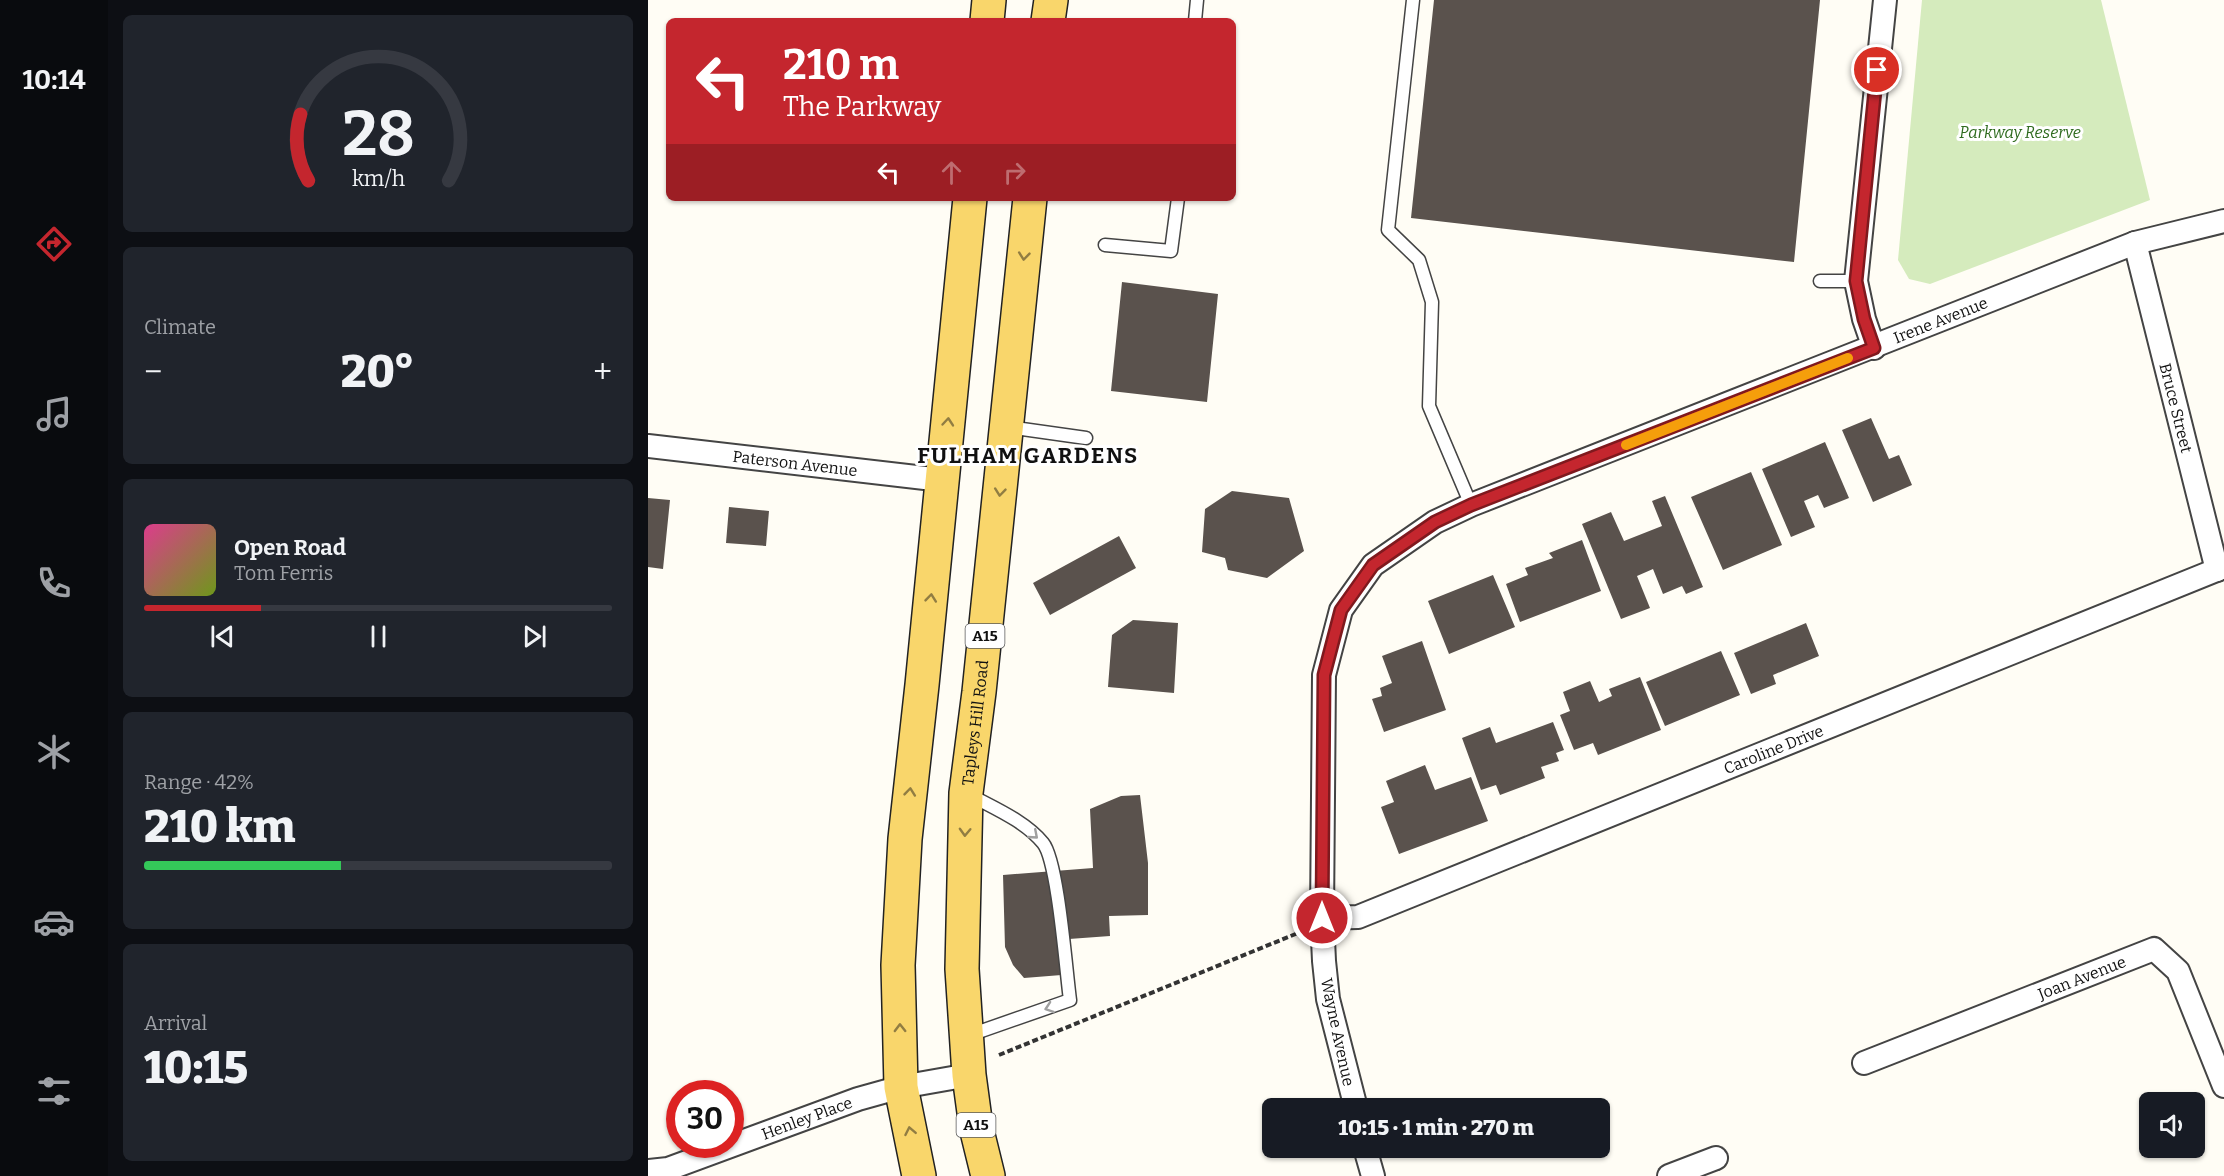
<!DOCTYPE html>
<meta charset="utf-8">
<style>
:root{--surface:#171b24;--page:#20242c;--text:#f1f3f6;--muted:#9ea1a6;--line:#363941;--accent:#c4262e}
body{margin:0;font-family:Bitter,serif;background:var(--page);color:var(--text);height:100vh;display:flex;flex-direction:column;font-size:22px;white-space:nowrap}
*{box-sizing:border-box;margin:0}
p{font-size:20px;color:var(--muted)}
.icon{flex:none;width:33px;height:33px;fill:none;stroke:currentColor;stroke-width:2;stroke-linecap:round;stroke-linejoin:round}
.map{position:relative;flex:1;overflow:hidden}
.drawer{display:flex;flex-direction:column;gap:15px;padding:15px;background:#0d0f14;width:540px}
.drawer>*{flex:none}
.banner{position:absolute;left:18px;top:18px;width:570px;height:183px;border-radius:9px;box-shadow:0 2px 4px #0004;background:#c4262e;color:#fff;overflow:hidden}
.tools{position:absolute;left:1491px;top:1092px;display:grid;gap:12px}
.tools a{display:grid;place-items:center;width:66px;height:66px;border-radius:9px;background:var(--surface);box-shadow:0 2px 4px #0004;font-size:30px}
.speed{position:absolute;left:18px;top:1080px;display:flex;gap:12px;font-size:30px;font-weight:700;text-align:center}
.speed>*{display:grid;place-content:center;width:78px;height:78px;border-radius:50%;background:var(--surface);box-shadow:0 2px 4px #0004;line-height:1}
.speed .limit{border:9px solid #d22;background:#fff;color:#111}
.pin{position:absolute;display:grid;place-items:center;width:51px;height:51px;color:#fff;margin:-26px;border:3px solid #fff;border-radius:50%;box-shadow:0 2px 6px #0007}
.me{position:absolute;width:66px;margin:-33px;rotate:0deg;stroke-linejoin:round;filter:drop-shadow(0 0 4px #0008)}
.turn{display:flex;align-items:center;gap:21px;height:126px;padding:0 18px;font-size:27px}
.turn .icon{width:78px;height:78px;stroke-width:2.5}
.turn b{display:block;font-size:42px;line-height:51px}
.lanes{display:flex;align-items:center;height:57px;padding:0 18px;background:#0003;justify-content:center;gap:30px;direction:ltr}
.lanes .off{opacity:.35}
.big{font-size:45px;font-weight:800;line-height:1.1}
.drawer .tile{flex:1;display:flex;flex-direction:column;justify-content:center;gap:9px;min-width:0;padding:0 21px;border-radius:9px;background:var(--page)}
.drawer .dial{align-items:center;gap:0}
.dial svg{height:156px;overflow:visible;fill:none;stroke:var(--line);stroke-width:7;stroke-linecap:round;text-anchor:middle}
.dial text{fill:var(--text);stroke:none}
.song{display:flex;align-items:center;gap:18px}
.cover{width:72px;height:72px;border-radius:9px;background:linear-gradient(135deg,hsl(330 70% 55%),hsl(80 70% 35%))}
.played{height:6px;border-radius:3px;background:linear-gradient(90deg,var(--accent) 25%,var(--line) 25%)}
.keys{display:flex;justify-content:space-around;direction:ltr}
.heat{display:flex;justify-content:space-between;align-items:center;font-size:33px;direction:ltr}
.charge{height:9px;border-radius:4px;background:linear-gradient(90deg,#34c759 42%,var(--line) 0)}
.trip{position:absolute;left:614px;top:1098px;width:348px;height:60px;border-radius:9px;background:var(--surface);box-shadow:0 2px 4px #0004;font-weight:800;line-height:60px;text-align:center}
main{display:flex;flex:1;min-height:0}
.dock{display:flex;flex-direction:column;width:108px;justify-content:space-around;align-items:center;background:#090b0e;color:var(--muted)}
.dock .icon{width:42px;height:42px}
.dock .active{color:var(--accent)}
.dock b{font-size:27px;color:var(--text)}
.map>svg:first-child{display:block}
.green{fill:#d5ebbd}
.building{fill:#5a524d}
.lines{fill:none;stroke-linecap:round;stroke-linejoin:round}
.service-casing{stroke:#444;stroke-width:15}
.minor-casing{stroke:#444;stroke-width:26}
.primary-casing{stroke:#222;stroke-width:36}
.path{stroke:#333;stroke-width:4;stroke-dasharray:6 3;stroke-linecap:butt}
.service{stroke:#fff;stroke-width:12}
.minor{stroke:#fff;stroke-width:22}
.primary{stroke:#f9d66b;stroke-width:33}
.oneway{stroke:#917d42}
.oneway2{stroke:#a0a0a0}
.route-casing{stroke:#7f191e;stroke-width:15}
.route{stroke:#c4262e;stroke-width:10}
.slow{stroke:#f59e0b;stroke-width:10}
.labels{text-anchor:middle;stroke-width:6;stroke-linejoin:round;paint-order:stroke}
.shield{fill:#fff;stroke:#585858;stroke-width:1.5}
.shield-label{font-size:15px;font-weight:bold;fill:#111}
.park-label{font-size:16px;font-style:italic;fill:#2f6b1f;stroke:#fff}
.street-label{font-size:16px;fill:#111;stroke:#fff}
.district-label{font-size:22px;font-weight:bold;letter-spacing:1.5px;fill:#111;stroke:#fff}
</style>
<main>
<nav class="dock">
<b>10:14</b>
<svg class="icon active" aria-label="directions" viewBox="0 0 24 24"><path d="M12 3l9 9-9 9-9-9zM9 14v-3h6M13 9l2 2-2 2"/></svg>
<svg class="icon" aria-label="music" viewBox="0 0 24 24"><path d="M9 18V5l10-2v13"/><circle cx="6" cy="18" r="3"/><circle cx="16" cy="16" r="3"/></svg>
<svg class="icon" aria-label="phone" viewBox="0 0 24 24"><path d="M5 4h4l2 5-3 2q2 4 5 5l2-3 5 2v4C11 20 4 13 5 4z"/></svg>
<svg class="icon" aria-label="climate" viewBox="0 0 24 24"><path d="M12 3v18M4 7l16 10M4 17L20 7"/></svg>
<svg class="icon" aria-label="car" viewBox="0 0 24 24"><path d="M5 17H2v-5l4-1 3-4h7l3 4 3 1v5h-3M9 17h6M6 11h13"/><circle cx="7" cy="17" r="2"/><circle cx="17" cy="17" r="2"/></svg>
<svg class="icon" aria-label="filters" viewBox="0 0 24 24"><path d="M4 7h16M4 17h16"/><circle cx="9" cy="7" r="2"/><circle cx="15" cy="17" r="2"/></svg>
</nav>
<section class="drawer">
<div class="tile dial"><svg viewBox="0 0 100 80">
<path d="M14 69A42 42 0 1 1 86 69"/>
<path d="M14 69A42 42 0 0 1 10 35" stroke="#c4262e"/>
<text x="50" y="56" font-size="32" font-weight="700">28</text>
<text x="50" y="72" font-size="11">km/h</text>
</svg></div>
<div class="tile"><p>Climate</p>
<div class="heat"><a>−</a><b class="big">20°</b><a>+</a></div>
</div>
<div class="tile">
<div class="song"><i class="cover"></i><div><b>Open Road</b><p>Tom Ferris</p></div></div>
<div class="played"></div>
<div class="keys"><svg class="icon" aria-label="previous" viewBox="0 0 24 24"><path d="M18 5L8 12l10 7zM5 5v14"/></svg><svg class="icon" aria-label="pause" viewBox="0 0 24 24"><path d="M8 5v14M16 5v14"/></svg><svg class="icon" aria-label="next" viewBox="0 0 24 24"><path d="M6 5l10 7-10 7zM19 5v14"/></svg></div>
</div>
<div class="tile"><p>Range · 42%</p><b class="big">210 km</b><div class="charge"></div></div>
<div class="tile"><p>Arrival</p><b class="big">10:15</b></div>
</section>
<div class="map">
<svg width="1576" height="1176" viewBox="0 0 1576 1176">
<rect width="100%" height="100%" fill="#fffdf5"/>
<path class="green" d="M1274 0H1453L1502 200 1282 284 1261 279 1250 260Z"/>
<path class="building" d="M786 0H1172L1146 262 763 218Z
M474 282 570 294 559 402 463 391Z
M1223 418 1241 459 1251 455 1264 485 1225 502 1194 430Z
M1177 442 1201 498 1176 508 1170 495 1156 501 1167 527 1143 537 1114 469Z
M1103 472 1134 545 1075 570 1043 497Z
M584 491 641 498 656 551 619 578 580 570 577 558 554 552 557 509Z
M1017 496 1055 587 1038 594 1034 586 1015 594 1005 569 989 576 1002 608 973 619 934 524 963 512 976 541 1014 526 1004 501Z
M0 498 22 500 15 569 0 567Z
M81 507 121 511 118 546 78 543Z
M471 536 488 568 402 615 385 583Z
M934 540 953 591 872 622 858 584 880 575 877 568 905 558 901 553Z
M845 575 867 627 801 654 780 601Z
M485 620 530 623 526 693 460 687 464 635Z
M1158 623 1171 656 1125 675 1128 684 1103 694 1086 653Z
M774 641 798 710 736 732 724 699 734 696 732 688 744 683 734 656Z
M1073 651 1092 695 1017 726 998 682Z
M992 677 1013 730 950 755 945 743 926 750 912 715 922 711 915 692 942 681 951 702 964 696 961 689Z
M905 722 916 750 908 753 911 761 893 767 897 778 852 795 848 785 833 790 814 738 842 727 848 743Z
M777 765 787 790 823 777 840 821 751 854 733 807 746 802 738 781Z
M492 795 500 863V915L461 916 462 936 421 939 426 974 376 978 365 965 357 947 355 875 445 868 442 809 473 796Z"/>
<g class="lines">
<g class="service-casing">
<path id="service" d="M765 0 740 230 771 260 784 302 781 406 823 505
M547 21 549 0
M457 245 523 251 530 198
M1172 281H1208
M360 427 438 438
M319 1036 422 1000C418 971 410 861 395 843 377 821 346 808 322 795"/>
</g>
<g class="minor-casing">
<g id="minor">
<path id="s1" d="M1487 243 1569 570"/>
<path d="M1226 348 1216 319 1208 281 1237 0"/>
<path id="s2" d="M0 446 294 480"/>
<path id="s3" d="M674 918 710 917 1576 567"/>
<path id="s4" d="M1216 1063 1506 949 1530 971 1576 1086"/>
<path id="s5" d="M708 1108 680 999 676 961 674 918 676 675 693 610 725 565 787 522 823 505 1487 243 1576 221"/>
<path d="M717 1148 725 1176"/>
<path id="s6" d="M0 1171 20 1169 210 1099 253 1087 321 1075"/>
<path d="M1021 1176 1068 1158"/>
</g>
</g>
<g class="primary-casing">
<g id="primary">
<path d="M339 21 341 0"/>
<path d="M400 21 403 0"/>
<path d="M271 1176 253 1087 250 965 257 839 274 685 322 198"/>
<path id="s7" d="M340 1176 328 1127 321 1075 314 969 318 793 331 692 382 198"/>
</g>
</g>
<path class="path" d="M351 1055 650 933"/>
<use href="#service" class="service"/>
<use href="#minor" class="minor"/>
<use href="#primary" class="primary"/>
</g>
<defs><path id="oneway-chevron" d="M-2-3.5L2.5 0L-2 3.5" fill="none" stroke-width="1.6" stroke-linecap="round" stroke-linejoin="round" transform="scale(1.5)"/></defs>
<g class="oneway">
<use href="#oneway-chevron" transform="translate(376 256) rotate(96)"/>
<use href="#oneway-chevron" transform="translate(300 422) rotate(-85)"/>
<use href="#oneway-chevron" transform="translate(352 492) rotate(96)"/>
<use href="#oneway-chevron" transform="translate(283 598) rotate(-84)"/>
<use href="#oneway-chevron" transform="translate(262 792) rotate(-84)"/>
<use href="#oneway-chevron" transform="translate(317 832) rotate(92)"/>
<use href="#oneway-chevron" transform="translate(252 1028) rotate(-91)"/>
<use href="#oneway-chevron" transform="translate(262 1131) rotate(-101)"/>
</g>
<g class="oneway2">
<use href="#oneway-chevron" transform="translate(386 835) rotate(41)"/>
<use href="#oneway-chevron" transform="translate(401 1008) rotate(161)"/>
</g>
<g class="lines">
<g class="route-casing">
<path id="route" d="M674 918 676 675 693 610 725 565 787 522 823 505 1226 348 1216 319 1208 281 1229 70"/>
</g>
<use href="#route" class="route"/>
<path class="slow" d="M978 445 1200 358"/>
</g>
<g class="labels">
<g class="shield">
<rect x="317.5" y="624" width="39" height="24" rx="4.5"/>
<rect x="308.5" y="1113" width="39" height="24" rx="4.5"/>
</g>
<g class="shield-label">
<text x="337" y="641">A15</text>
<text x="328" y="1130">A15</text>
</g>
<g class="park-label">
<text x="1372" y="138">Parkway Reserve</text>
</g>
<g class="street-label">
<text dy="6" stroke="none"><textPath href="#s5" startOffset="1179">Irene Avenue</textPath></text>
<text dy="6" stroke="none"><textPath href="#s1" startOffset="170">Bruce Street</textPath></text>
<text dy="6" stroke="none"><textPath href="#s2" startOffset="148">Paterson Avenue</textPath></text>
<text dy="6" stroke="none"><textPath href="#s7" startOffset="456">Tapleys Hill Road</textPath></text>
<text dy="6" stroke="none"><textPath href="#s3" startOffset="484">Caroline Drive</textPath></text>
<text dy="6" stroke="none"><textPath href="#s4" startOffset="234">Joan Avenue</textPath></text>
<text transform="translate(690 1032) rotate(78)" y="6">Wayne Avenue</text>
<text dy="6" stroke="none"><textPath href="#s6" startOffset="168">Henley Place</textPath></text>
</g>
<g class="district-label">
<text x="380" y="463">FULHAM GARDENS</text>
</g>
</g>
</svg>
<div class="tools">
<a><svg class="icon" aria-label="sound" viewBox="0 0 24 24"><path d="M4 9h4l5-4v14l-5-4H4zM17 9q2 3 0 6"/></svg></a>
</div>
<div class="speed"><div class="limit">30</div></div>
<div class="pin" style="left:1229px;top:70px;background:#d93025"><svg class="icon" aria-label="arrive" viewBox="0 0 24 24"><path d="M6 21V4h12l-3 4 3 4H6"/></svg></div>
<svg class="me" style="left:674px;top:918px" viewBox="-20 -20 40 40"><circle r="17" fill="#c4262e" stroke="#fff" stroke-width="3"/><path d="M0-11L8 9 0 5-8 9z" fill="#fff"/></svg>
<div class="trip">10:15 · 1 min · 270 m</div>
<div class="banner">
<div class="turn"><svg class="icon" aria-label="left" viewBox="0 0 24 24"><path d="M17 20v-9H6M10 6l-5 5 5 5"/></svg><div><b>210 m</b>The Parkway</div></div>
<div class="lanes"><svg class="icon" aria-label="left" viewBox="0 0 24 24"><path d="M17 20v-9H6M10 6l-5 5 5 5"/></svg><svg class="icon off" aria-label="ahead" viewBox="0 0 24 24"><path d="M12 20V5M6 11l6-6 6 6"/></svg><svg class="icon off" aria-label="right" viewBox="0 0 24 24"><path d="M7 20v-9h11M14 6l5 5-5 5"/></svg></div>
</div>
</div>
</main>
